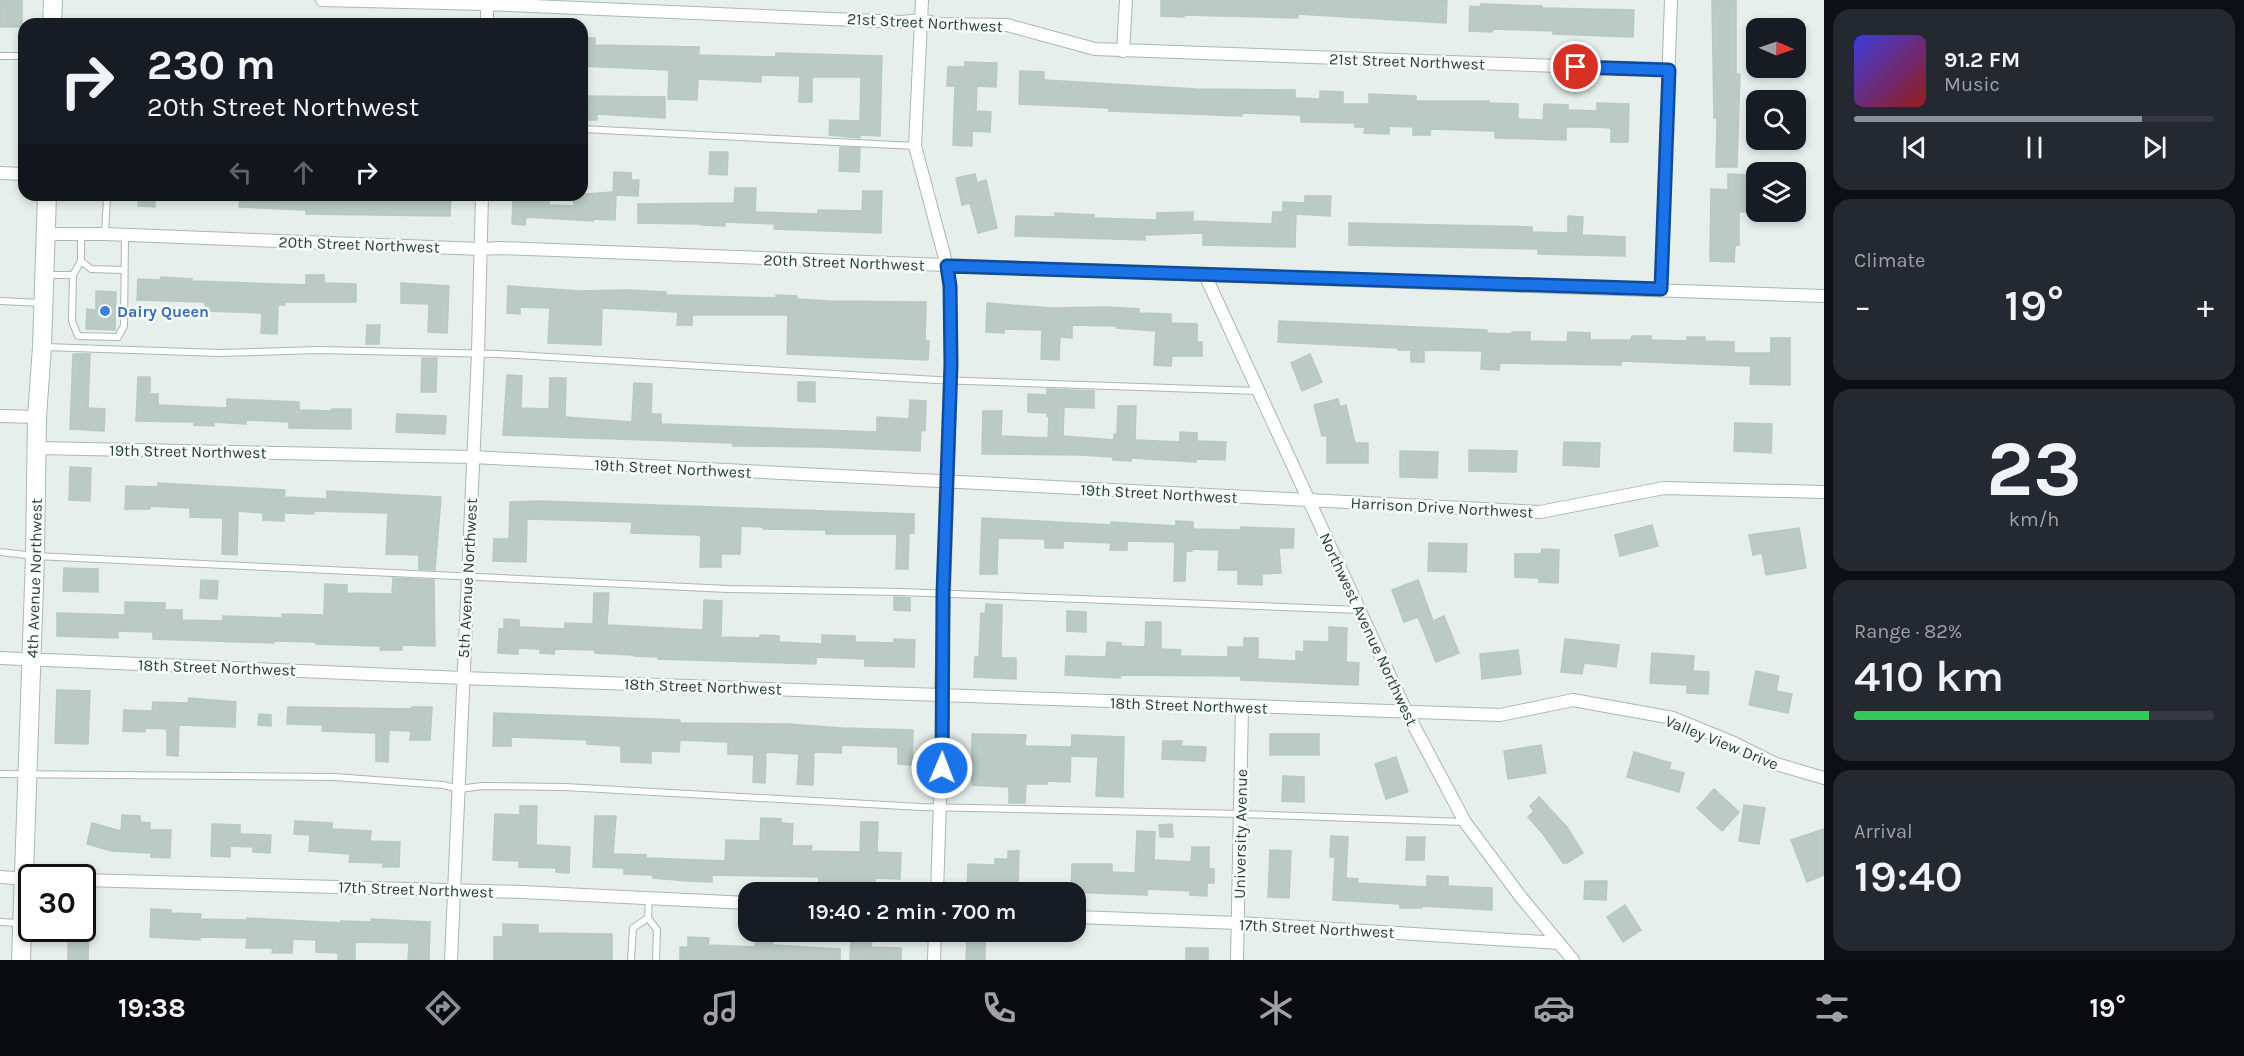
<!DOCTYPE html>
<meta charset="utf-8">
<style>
:root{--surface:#171b24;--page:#242831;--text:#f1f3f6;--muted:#9ea1a6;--line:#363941;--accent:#8c9099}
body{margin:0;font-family:Karla,sans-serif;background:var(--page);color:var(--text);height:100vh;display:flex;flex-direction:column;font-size:22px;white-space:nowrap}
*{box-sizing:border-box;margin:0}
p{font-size:20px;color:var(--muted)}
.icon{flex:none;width:33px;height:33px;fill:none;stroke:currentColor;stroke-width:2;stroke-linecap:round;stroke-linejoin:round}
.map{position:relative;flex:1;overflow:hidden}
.drawer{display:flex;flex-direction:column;gap:9px;padding:9px;background:#0d0f14;width:420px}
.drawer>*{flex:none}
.banner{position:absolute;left:18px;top:18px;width:570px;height:183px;border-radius:18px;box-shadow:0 3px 9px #0003;background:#171b24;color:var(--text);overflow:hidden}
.needle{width:39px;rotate:92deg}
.tools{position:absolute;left:1746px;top:18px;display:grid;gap:12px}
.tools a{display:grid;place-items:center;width:60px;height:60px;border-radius:12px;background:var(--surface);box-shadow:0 3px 9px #0003;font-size:30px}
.speed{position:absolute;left:18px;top:864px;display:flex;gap:12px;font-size:30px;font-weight:700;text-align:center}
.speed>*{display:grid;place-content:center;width:78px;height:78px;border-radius:50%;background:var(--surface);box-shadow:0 3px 9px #0003;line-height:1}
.speed .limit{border:3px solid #111;border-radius:9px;background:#fff;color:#111}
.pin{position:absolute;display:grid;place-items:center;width:51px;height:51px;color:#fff;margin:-26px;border:3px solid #fff;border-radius:50%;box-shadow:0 2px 6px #0007}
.me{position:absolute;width:66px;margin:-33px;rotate:1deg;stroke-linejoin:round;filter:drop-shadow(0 0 4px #0008)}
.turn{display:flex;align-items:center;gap:21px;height:126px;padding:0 30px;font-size:27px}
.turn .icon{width:78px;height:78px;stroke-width:2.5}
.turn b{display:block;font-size:42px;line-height:51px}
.lanes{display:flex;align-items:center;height:57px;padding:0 30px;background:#0003;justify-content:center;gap:30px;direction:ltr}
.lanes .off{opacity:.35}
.big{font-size:45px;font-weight:600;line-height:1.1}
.drawer .tile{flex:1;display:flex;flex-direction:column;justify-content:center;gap:9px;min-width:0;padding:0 21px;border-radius:18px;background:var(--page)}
.drawer .dial{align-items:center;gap:0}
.dial b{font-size:78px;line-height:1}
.song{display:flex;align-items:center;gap:18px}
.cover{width:72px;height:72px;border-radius:9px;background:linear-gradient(135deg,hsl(240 70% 55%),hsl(0 70% 35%))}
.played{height:6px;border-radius:3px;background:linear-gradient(90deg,var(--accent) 80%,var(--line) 80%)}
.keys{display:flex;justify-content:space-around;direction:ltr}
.heat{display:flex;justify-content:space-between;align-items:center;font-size:33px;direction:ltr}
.charge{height:9px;border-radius:4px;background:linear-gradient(90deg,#34c759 82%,var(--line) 0)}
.trip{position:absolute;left:738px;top:882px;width:348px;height:60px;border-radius:18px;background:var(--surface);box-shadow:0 3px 9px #0003;font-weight:600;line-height:60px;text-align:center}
.tab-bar{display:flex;height:96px;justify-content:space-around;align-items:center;background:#090b0e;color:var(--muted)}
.tab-bar .icon{width:42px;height:42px}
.tab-bar .on{color:var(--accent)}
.tab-bar b{font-size:27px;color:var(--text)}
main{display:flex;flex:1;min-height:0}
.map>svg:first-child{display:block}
.building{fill:#bbcac4;stroke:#b8c9c2;stroke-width:1.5}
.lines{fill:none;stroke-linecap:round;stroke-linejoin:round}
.service-casing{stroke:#a8b8b2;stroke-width:8}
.minor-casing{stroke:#a8b8b2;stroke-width:14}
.secondary-casing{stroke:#a4bbb3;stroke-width:20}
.service{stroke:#fff;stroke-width:6}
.minor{stroke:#fff;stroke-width:12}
.secondary{stroke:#fff;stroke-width:18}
.route-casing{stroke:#114b97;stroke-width:15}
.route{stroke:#1a73e8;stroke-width:10}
.shop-dot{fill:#3f7fe0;stroke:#f7fbf9;stroke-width:2}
.labels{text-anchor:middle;stroke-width:5;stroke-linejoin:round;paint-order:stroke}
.street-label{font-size:16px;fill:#24423a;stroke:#f7fbf9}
.shop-label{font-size:16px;font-weight:bold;fill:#366cbe;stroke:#f7fbf9;text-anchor:start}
</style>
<main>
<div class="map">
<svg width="1824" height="960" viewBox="0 0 1824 960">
<rect width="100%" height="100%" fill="#e6efeb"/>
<path class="building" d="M0 0H22V27H0Z
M1161 0H1447L1446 23 1298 14V18L1184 15V17L1161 16Z
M1712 0H1736V74H1740L1737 167H1716L1717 118H1714Z
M1481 4 1542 6V8L1634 10 1633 37 1553 34V31L1493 29 1492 32 1469 31 1470 6 1480 7Z
M582 38H595V45L699 47V55L776 57V53L882 56 880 136 860 135V138L829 135 830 120 860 121 861 77H812V102H799L800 76 761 75V82L698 79 697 100 668 99 669 70 582 66Z
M965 62 997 63 996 87 977 86 976 111 991 112 990 132 972 131V146L953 145 955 86H947L948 67H965Z
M1020 71 1044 72V80L1196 89 1295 90V98L1320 99V91L1343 92V104H1369V94L1416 96V101H1489V103L1518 104V119L1543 120 1544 104 1568 105V110L1597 111V103L1629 104 1628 142H1611V128L1596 127H1566V140L1495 138V131L1430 129V135H1413V127L1389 126V134L1364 133 1365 127H1355V123L1301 122V115L1242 113V116L1109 111V108L1019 104Z
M582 96 665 97V118L597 114V120H582Z
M840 147 860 148 859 172 839 171Z
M710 152H728L727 175 709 174Z
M614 172 631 173V180H639L638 196 616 195 615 220 593 219V221L526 217 525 225 512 224 513 201 549 202V205L574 206V195L613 192Z
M975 174 977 183 986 180 997 228 978 233 970 203 962 205 956 178Z
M1728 174 1747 175 1746 212H1739V245H1735L1734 262 1710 261 1711 189 1728 190Z
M735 188H756L755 212 818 214V210L862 211 863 191H882L881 233 774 229 775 224 725 222V226L701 225V224L638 223V204L734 203Z
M139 195H155V207L138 206Z
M240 195H451L450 216 306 214V210L239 207Z
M1305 196H1331L1330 216 1296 214 1295 247 1203 245V233L1145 235V240L1015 236 1016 216 1055 217V213L1094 215V218L1157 220V213L1193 212V221L1272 224 1273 212H1283V202L1305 203Z
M1568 216 1583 217 1582 235 1625 237V256L1538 254V249L1349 245V223L1532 227V232L1568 233Z
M306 275H324V283L356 284V302H285V305H278L277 334 261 333 262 313 205 311V302L137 300 138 279 161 280V277L192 279V281L306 285Z
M401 283 449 286 447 333 428 332 429 304 401 303Z
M508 286 579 291 627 290 666 292V295L776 298V295L797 296V299L829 301 926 302 925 340 929 341 928 360 787 354 788 315H692V325H677L678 312 602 308 601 345 548 343 550 308 520 307V314L507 313Z
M96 291 116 292 115 330 86 329 87 309 96 310Z
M987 303 1052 308 1106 307 1139 309V313L1171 314V323L1197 324V342H1202V356H1172L1171 366 1154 365 1156 331 1117 328V326L1072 325V338L1060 337 1059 360 1041 359 1042 330 1004 329V333L986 332Z
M1279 321 1487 330V333L1512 334V332H1530V341L1567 342 1568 332 1590 333V340H1631L1632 336H1651V340L1687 341V337H1705V341L1734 342V353H1771V338H1790V385L1750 384 1751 366 1621 361V365L1500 363 1499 370 1481 369 1482 351 1424 350V362H1411V350H1398V348L1278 342Z
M367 325H380L379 344H366Z
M73 354H90L88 408 105 409 104 431 70 429Z
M1310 354 1322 382 1302 391 1291 363Z
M422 358H437L436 392H421Z
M507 375 522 376 521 408 549 409 550 378H566L565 417 632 422 634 383 652 384 651 414H661V424L877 432V417L909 419 910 400 926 401 925 431 921 430 920 451 824 447 733 446V443L503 435Z
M138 377H150V394H158V405L227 408V399L299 402V410L332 411V409H351V429L289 428V422L246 420V424L214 422V426L194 425V422L136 421Z
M798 382H815V402L798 401Z
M1047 389 1094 391V408L1064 407 1063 436 1114 440V434H1117L1118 406H1136L1135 440 1180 442V432L1197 433V441L1226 442 1225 460 1196 459V462L1131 458V461L1113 460V457L1081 455 982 454 983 411H1002L1001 436 1048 438 1049 416H1047V413L1028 412V394L1047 395Z
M1338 399 1340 407 1346 405 1355 443H1368V463H1327V435L1322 436 1314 405Z
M397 414 446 416 445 434 396 432Z
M1735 423 1772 424 1771 453 1734 451Z
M1564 442 1600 443 1599 467 1563 465Z
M1469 450 1517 451 1516 472 1469 471Z
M1400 451 1438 452 1437 478 1400 477Z
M70 467 91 468 90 501 69 500Z
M158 483 285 490 284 497 327 499V491L441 497 435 570 419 569V555L386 554 388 513 314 511V514L284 513V521L263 520V513L238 511 237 555 222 554 223 518 190 517V508L150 506V509H125L126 486 158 487Z
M540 501 914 514V533H909L908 569H896L897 534H826V530L763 529V527L741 526 740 554H721V567H700L701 537 698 535 631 533 632 522 527 519 526 562 493 561 494 539H509L510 502Z
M982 518 1111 525V522L1176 526V521L1193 522V529L1241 530V527L1294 529 1293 548H1279L1281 573 1262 574V585L1238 584V570H1218L1219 550 1192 549V551H1186L1185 581H1174L1175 542 1127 541V550H1110L1111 543 1063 541V548H1045V539L998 538 997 574H980Z
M1652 525 1658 546 1620 556 1615 535Z
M1799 528 1806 568 1766 575 1762 553 1753 555 1749 535Z
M1429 543 1467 544 1466 572 1428 571Z
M1542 549 1559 550 1558 583 1539 582V578L1515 577V554H1541Z
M64 568 98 569V592L63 591Z
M393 578 434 580 435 646 402 645V650H380L381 646 316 644V642L274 641V643L153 639V632L118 631V638L57 636V613L125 615V602L165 603V610H182V620L223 621V616L282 618V614L324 615 325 584 347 585V593L392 594Z
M201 580 218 581 217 599 200 598Z
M1418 580 1433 621 1444 616 1459 653 1436 662 1418 617 1404 622 1392 590Z
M594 593H609L607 625 703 630 704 600 722 601 721 637 760 638V635L779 636V642L822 644V635L855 636V642L894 643V639L915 640 914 667 865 666V659L816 657V664L658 659V657L634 656V655L595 653V650L555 649 554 654 540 653V649L518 648V654L498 653 499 629H504V619L519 620V627L565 629V623L593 624Z
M894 597 910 598V611L894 610Z
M986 604 1002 605 1001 658H1016V679L974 677 975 657H979L981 613 985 614Z
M1067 611 1086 612V632L1067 631Z
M1146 622H1161V649L1181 650 1180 656 1228 657V647H1244V638H1258V659L1296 661V651L1304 652V641L1329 642V627L1347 628 1346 662 1359 663 1358 685 1241 680V676L1120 675V678L1065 675 1066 656 1106 657 1107 642 1121 643V646L1145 647Z
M1565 639 1619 645 1616 667 1584 663 1582 674 1561 672Z
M1518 650 1521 674 1482 679 1480 654Z
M1652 653 1694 656 1693 671 1709 672 1708 694 1687 693V685L1650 683Z
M1756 671 1779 676 1776 691 1792 694 1788 713 1749 705Z
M57 690 90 691 88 744 55 743Z
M189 698 236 702 235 727 179 725 178 756 167 755V729L145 728V732L123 731 124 710 152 711 153 702 188 703Z
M288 707 411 709 412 707H432L430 740H410L411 731 389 730 388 762 376 761V733L322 731 323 725 287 724Z
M494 713 680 720V723L787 724 842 728 913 730 912 765 898 764V747L842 745 841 753 814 752 813 785 797 784 799 754 766 752 765 783 753 782 754 755 728 754V742L680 740 679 752 651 751V763L621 762V746L587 744V740L511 737V746H493Z
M259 714 271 715V726L258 725Z
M972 734 1026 735 1025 746 1071 747 1070 782 1048 781 1047 784H1026L1025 803H1009V787L972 785Z
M1270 734H1319V755H1270Z
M1072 735 1124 737 1123 797 1096 796 1098 757 1071 756Z
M1163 741H1182L1181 746 1206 747 1205 761 1162 759Z
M1541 745 1546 773 1508 779 1504 751Z
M1634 752 1671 763 1669 769 1684 773 1679 792 1627 777Z
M1396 757 1408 792 1386 799 1375 764Z
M1283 776 1304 777V802L1282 801Z
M1714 789 1739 812 1722 831 1697 808Z
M1539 797 1567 827 1583 853 1567 863H1563L1543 834 1528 817 1534 811 1530 806Z
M1744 805 1765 808 1759 844 1739 841Z
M520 806H537L536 845 570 847 569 873 556 872V868L519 867V861L493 860 495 814 520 815Z
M122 815 140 816V822L150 823V830H171L170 858 151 857V853L112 851 87 844 92 823 121 831Z
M595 816H616L613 854 646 855V858L725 861 726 840 760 841 761 818 781 819V823L793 824 792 846H812L811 851 860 852 861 822H878L877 852 901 853 900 879 875 878V884L834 883V891H818L819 877 712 875V882L689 881 653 878V875L624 874V868L593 867Z
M295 821 332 823V829L371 831 370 841 400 842 399 867H383V863L349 862 350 854 309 851 310 835 294 834Z
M212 824 240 825V834L271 835 270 853 253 852V847L230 846V857L211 856Z
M1172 824 1173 837H1160L1159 825Z
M1824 829V875L1807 882 1791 840Z
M1137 831 1155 832 1154 860 1191 862 1192 847H1209V869H1214V883H1207V896L1190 895V891L1147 889V895L1071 892 1072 864H1112V872L1135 873Z
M1331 836 1348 837 1346 878 1358 879 1357 883 1427 887V876L1448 877V886L1492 888V910L1422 906V908H1400V904L1333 900 1335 857H1330Z
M1407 837H1425L1424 860H1406Z
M1270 850 1291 851 1289 898 1268 897Z
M1008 851H1019L1018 888 983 887 982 892H967L968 864 995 865V859H1008Z
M1585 881H1607L1606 900 1584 899Z
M1625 905 1641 930 1623 942 1607 917Z
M151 909 171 910V913L201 914 200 919 247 920V918L341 923V921L371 922V919L430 922 429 960H408L409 943 355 942V960H338V953L316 952V940L293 939 292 953H272L273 948H246L247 938 200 937V940L150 937Z
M503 924 538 925V933L612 934V960H494V937H503Z
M68 928H89L88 960H68Z
M688 937 709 938 708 945 755 947 756 938 773 939V945L840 949V960H680V947H688Z
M967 939 985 940V960H966Z
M851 940 872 941 871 947 901 948V960L850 959Z
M1186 948H1208V960H1186Z"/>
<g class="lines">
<g class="service-casing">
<path id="service" d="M0 56H24
M582 129 915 146
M50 195 107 197 105 234
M81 234V261L91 269 124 270
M48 275H73L81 261
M73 275 72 321 78 336 118 337 124 326 125 235
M0 301 43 303
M45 347 219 353 318 350 498 354 937 380 1257 391
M0 552 35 556 728 589 901 592 1359 610
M0 774 334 777 443 785 459 789 482 786 565 787 921 807 1241 814 1464 822
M648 918 657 930 656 960
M0 922 19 923
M631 960 633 928 648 918 649 899"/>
</g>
<g class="minor-casing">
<path id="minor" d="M322 0 487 4 901 22 921 20 940 24 1007 25 1095 49 1669 70
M922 0 915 146 947 266 950 286 951 364 941 694 943 710 937 892
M487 24V0
M1123 51 1126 0
M0 173 24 174
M45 234H105L481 249 500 248 1205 275 1824 296
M1205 275 1406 711 1465 822 1520 896 1573 960
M1661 289 1671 0
M0 416 37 417
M37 448 473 457 1540 512 1664 488 1824 492
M0 658 463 678 1500 715 1573 700 1673 718 1734 743 1776 764 1824 778
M0 877 29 879
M82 880 522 892 748 903
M1076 917 1238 923 1559 943
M451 960 478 353 482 195
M934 960 935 932
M1237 960 1242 707"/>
</g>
<g class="secondary-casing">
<g id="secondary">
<path d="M52 24 53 0"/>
<path id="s1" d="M21 960 35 556 37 417 42 347 47 195"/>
</g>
</g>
<use href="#service" class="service"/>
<use href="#minor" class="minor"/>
<use href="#secondary" class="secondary"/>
</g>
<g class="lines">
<g class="route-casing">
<path id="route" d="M942 768 943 594 951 364 950 286 947 266 1661 289 1669 70 1576 67"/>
</g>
<use href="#route" class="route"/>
</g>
<circle class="shop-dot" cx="105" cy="311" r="6"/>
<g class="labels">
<g class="street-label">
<text transform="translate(925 22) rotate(3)" y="6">21st Street Northwest</text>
<text transform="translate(1407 61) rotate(2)" y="6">21st Street Northwest</text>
<text transform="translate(359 244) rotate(2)" y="6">20th Street Northwest</text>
<text transform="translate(844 262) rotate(2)" y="6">20th Street Northwest</text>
<text transform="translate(188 451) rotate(1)" y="6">19th Street Northwest</text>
<text transform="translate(673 468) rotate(3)" y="6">19th Street Northwest</text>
<text transform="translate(1159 493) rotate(3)" y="6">19th Street Northwest</text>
<text transform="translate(1442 507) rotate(3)" y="6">Harrison Drive Northwest</text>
<text dy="6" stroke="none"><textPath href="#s1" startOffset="382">4th Avenue Northwest</textPath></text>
<text transform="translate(467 578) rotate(-87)" y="6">5th Avenue Northwest</text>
<text transform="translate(1369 629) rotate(65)" y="6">Northwest Avenue Northwest</text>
<text transform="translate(217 667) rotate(2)" y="6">18th Street Northwest</text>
<text transform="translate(703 686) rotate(2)" y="6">18th Street Northwest</text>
<text transform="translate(1189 705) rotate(2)" y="6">18th Street Northwest</text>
<text transform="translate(1722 742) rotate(22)" y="6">Valley View Drive</text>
<text transform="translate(1240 834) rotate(-89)" y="6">University Avenue</text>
<text transform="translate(416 889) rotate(2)" y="6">17th Street Northwest</text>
<text transform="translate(1317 928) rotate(3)" y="6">17th Street Northwest</text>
</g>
<g class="shop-label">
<text x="117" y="317">Dairy Queen</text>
</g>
</g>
</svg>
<div class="tools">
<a><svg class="needle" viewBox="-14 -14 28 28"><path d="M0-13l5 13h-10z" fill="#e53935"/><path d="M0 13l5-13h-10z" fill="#9ea1a6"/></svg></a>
<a><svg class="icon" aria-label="search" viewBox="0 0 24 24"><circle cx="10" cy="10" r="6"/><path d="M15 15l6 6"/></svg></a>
<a><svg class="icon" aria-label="layers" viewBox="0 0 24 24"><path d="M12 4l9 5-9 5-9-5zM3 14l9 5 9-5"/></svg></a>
</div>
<div class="speed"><div class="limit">30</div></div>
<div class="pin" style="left:1576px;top:67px;background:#d93025"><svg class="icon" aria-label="arrive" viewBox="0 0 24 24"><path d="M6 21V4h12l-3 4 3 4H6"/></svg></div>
<svg class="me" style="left:942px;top:768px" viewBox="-20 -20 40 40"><circle r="17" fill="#1a73e8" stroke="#fff" stroke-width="3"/><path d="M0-11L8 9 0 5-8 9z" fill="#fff"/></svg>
<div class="trip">19:40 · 2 min · 700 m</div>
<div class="banner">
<div class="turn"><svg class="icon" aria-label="right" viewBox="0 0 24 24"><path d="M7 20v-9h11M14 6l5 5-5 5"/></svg><div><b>230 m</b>20th Street Northwest</div></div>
<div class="lanes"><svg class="icon off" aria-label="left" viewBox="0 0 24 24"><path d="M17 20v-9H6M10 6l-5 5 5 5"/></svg><svg class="icon off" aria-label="ahead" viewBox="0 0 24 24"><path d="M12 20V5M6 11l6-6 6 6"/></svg><svg class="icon" aria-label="right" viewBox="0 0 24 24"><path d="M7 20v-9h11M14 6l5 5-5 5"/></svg></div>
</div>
</div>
<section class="drawer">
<div class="tile">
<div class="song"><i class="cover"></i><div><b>91.2 FM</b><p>Music</p></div></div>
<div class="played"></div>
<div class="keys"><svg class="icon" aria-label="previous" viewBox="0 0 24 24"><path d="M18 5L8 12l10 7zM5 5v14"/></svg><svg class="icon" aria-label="pause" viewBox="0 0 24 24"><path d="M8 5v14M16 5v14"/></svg><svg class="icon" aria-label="next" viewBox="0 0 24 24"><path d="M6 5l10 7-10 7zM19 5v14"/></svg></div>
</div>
<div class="tile"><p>Climate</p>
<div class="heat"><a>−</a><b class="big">19°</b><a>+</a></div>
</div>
<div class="tile dial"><b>23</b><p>km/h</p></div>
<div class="tile"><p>Range · 82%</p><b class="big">410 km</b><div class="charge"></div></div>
<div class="tile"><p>Arrival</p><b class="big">19:40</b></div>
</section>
</main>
<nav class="tab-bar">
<b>19:38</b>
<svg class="icon on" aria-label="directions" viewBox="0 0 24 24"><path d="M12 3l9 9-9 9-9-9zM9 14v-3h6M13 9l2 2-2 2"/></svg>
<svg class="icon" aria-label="music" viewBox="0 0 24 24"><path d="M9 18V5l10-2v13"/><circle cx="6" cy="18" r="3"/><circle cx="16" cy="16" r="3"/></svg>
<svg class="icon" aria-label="phone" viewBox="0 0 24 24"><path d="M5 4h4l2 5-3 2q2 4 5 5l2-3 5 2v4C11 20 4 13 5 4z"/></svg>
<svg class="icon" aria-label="climate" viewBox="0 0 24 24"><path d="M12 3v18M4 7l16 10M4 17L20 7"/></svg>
<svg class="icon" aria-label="car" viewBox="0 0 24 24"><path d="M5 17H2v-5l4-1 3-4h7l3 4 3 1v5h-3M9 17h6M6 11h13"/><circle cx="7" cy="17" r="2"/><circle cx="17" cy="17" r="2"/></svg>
<svg class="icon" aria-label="filters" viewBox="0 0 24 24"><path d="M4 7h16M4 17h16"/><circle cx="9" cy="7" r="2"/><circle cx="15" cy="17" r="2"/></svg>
<b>19°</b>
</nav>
